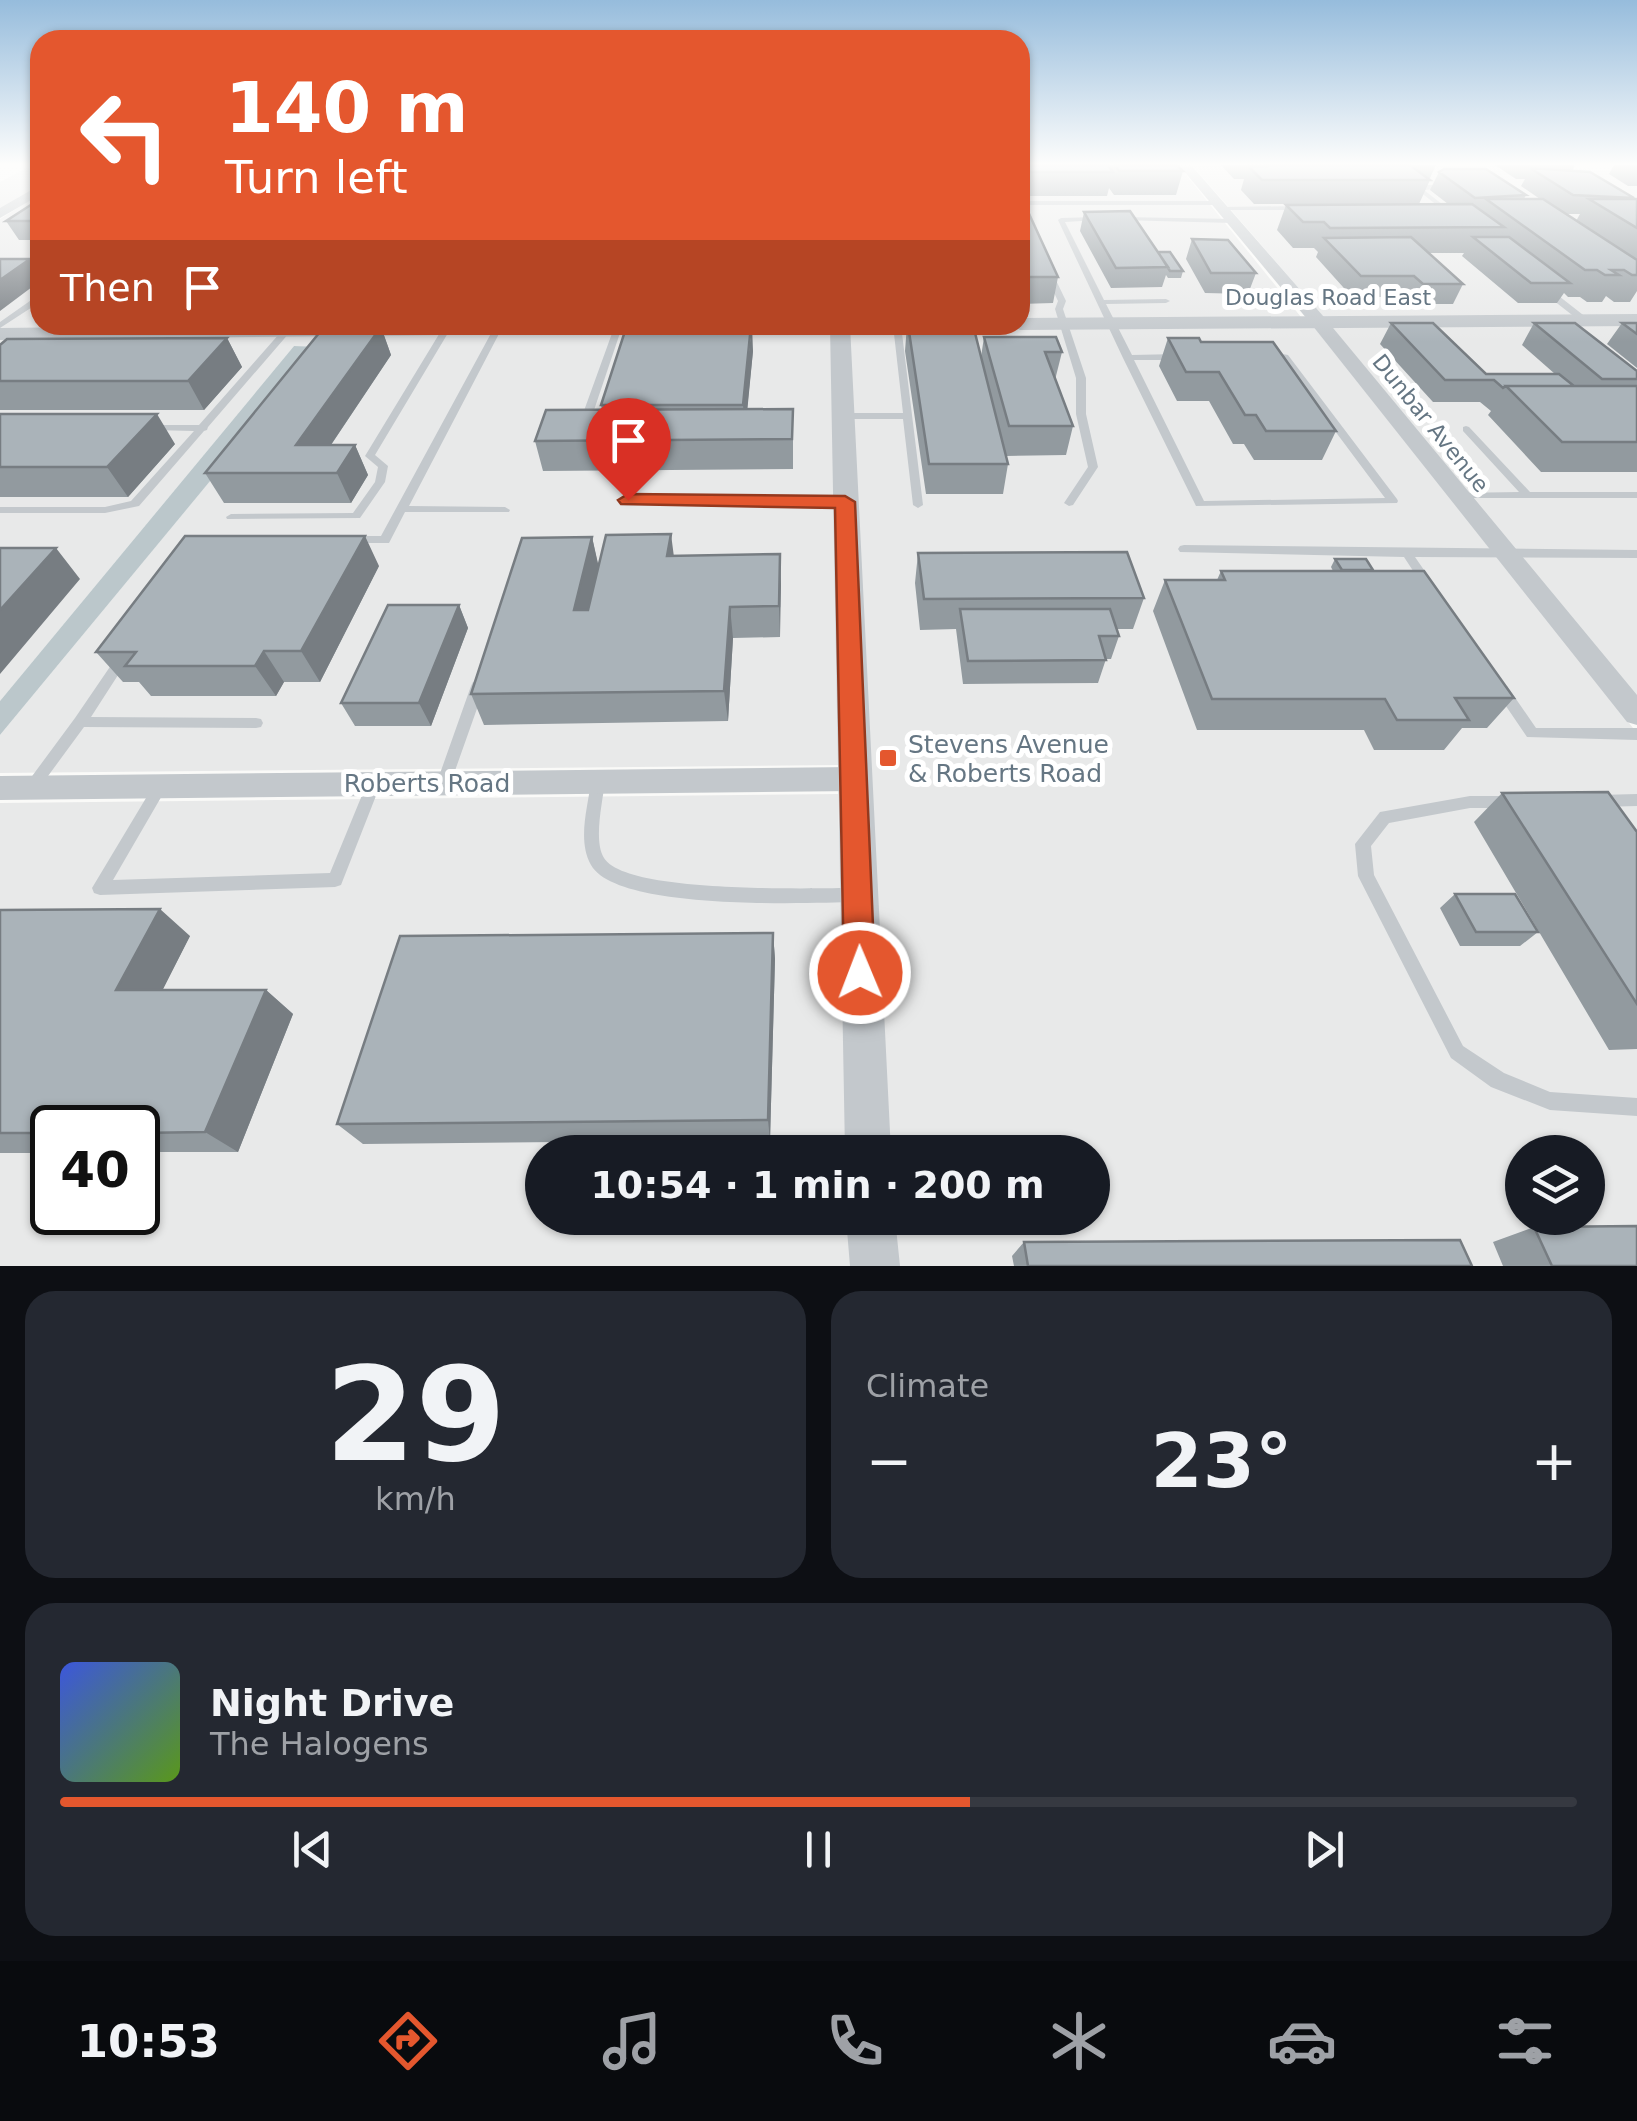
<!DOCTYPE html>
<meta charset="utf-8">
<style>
:root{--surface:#171b24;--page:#242831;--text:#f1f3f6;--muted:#9ea1a6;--line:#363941;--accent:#e4572e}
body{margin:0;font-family:"DejaVu Sans",sans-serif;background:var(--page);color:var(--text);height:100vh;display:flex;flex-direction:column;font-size:38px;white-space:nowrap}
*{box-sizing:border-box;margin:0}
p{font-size:32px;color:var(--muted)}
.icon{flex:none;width:55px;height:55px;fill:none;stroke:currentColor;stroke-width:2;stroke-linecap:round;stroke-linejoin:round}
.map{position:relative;height:1266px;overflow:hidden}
.drawer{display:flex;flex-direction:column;gap:25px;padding:25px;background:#0d0f14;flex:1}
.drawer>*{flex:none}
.hud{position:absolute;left:30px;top:30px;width:1000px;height:305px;border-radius:30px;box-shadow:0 2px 8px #0004;background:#e4572e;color:#fff;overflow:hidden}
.controls{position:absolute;left:1505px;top:1135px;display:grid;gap:20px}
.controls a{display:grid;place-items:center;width:100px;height:100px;border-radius:50%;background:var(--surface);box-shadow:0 2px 8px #0004;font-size:50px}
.speed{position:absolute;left:30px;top:1105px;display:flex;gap:20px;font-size:50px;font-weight:700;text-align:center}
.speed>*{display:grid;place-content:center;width:130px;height:130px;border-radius:50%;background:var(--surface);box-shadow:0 2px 8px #0004;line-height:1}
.speed .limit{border:5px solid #111;border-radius:15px;background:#fff;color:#111}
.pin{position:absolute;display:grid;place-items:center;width:85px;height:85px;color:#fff;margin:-102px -42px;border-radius:50% 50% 50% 0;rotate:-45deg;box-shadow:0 0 10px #0007}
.pin .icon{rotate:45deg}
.me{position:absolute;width:110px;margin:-55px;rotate:359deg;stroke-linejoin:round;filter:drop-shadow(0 0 8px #0008)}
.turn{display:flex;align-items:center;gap:35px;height:210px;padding:0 30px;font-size:45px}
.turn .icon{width:130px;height:130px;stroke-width:2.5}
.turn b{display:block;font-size:70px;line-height:85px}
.then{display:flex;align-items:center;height:95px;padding:0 30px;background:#0003;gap:20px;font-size:38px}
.big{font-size:75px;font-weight:800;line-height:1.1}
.drawer .tile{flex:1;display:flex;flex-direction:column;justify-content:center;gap:15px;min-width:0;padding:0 35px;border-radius:30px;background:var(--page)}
.drawer .dial{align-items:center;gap:0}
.dial b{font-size:130px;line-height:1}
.song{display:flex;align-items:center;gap:30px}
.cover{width:120px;height:120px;border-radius:15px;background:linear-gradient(135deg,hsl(230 70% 55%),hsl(90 70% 35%))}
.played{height:10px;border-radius:5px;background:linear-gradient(90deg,var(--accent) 60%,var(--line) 60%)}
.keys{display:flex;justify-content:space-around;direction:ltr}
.heat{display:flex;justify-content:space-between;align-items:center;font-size:55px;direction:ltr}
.drawer .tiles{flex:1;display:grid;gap:25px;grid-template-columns:1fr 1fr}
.tile:last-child{grid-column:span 2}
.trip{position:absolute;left:525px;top:1135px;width:585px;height:100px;border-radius:50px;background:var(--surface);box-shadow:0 2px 8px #0004;font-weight:800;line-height:100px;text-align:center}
.tab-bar{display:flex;height:160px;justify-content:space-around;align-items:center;background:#090b0e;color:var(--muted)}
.tab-bar .icon{width:70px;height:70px}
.tab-bar .selected{color:var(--accent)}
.tab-bar b{font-size:45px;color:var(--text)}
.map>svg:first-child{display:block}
.built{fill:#e8e9e9;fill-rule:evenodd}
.water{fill:#bbc7cb}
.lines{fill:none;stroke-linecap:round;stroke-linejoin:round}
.service{fill:#c3c8cc;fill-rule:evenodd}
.minor{fill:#c3c8cc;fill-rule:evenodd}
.tertiary{fill:#c3c8cc;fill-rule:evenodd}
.wall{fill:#929a9f;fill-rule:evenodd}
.shaded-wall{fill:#777d82}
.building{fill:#aab3b9;stroke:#777d82;stroke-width:2.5}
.route{fill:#e4572e;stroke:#94391e;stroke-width:2.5}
.poi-dot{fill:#e4572e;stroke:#fff;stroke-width:4}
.labels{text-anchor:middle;stroke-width:10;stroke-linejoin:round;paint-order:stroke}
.far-street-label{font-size:22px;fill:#657683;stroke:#fff}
.poi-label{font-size:25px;fill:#657683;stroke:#fff;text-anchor:start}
.street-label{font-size:25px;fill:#657683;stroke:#fff}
</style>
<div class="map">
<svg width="1637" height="1266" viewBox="0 0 1637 1266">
<rect width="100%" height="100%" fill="#fafaf8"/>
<path class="built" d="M32 165H40V185L0 210V182Z
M1020 165H1178L1301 317 1020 319Z
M1192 165H1567L1575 169 1637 171V315L1323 316Z
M40 194V325H288L0 329V219Z
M1637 325V697L1331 326Z
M1313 326 1637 733V1266H897L894 1218H1092V1152H890L849 329ZM1522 1152H1588V1218H1522Z
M831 330 838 765 0 773V735L320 348 294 346 0 701V339Z
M838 794 847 1152H542V1218H849L851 1266H0V803ZM52 1128H138V1212H52Z"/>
<path class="water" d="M294 346 321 347 0 735V701Z"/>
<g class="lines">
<path class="service" d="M1159 165H1188L1185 167H1162Z
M1421 185H1449L1447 188 1424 190 1452 212V214H1448L1419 191Z
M1020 201H1218L1221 203 1218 205H1020Z
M1222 207 1300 206 1303 208 1300 210H1220L1219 209Z
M1096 217 1098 218V220L1065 222 1104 300 1166 299 1170 301 1166 303 1106 304 1132 355 1178 354 1182 357 1178 360H1134L1204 501 1385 498 1282 360H1268L1264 357C1269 353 1281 354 1288 355L1397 499 1398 501 1397 503 1196 506 1123 358 1058 220 1061 218Z
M1121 217 1233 219 1236 221 1233 223 1119 220V218Z
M1047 274H1053L1066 301 1063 309 1086 378V414L1098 467 1073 505 1069 506 1064 503 1088 467 1076 414V378L1055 309 1058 301 1046 276Z
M1544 289H1550L1587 318V322H1581L1544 293Z
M37 296H40V302L0 328V322Z
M287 325H296L208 427 207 430 204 431 139 506 105 513H0V507H105L131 501 194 431 151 430 146 427 148 425H199Z
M615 325 622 327 591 419 586 422 583 421 581 419Z
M893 325H901L923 505 918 508 913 505 903 419H841L836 416 841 413H903Z
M444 326 451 328 375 455 388 466 385 482 360 518 227 519 226 517 231 514 353 513 375 482 378 467 365 456Z
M495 326 502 328 409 506 505 507 510 510 509 512H405L389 543H348L346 540 348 537 352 536H381Z
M1466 426 1469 427 1530 492H1637V498H1453L1452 496 1457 493 1519 492 1463 431V427Z
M628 497 845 499 850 502 845 505 624 502 623 500 624 498Z
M1184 545 1637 550V558L1415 557 1433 583 1427 587 1423 586 1404 557 1180 552 1178 549 1180 546Z
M123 653 128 655 129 658 91 717 256 718 261 719 263 723 261 727 256 728 84 727 37 791 32 793 27 791 25 787 27 783 75 718 118 655Z
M478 681 483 682 485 686 451 782 449 786 444 788 439 786 437 782 471 686 473 682Z
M1502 685 1507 686 1536 728H1637V740L1527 737 1495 690 1497 686Z
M598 775 603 777 605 781C603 800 593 841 604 858 626 894 811 888 855 888L861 890 863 895 861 900 855 902C805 903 617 911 591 865 577 840 588 807 591 781L593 777Z
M374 777 379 779 381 783 341 885 335 887 100 895 94 893 92 888 155 783 160 781 165 783 167 787 113 880 330 873 367 783 369 779Z
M1637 794V806L1600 807 1595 805 1593 801 1595 797 1600 795Z
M1470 796H1510L1515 798 1517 802 1515 806 1510 808H1470L1389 823 1371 846 1374 875 1463 1046 1504 1073 1550 1092 1637 1098V1116L1550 1110 1491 1087 1451 1058 1358 876 1355 844 1380 812Z"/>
<path class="minor" d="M1179 165H1191L1324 317 1637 695V725L1627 722 1312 325Z
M40 185V195L0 218V208Z
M854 767 864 770 868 779 864 788 854 791 0 800V776Z"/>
<path class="tertiary" d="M1637 314V326L1020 330 1011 325H1020V318Z
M258 325H795L785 331 0 340V328Z
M830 325H850L891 1152H845Z
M846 1218H895L900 1266H850Z"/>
</g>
<path class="wall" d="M1020 165H1177L1183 171 1176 195H1114L1109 188 1107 196H1021L1058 277 1053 303 1020 304Z
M1221 165H1436L1430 178H1428L1430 180 1419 204H1254L1241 190 1244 179H1234Z
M1495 165H1575L1572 171 1637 199V291L1630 302H1614L1606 296 1602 302H1587L1580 297H1568L1564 293 1557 303H1518L1462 256 1464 253H1428L1463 284 1453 304H1412L1404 297H1352L1316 257 1318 252 1314 248H1293L1277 230 1286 205 1448 204 1430 190 1439 172 1526 195 1524 199H1540L1521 186 1525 179H1516ZM1566 214H1580L1576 221Z
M1614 165H1637V186H1628L1609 174Z
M40 199V240H19L6 221Z
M1084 212 1158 252 1183 271 1181 278H1168L1166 275 1162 287 1111 288 1080 231Z
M1192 239 1256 273 1248 294 1205 293 1186 259Z
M1391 323 1486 374H1555L1522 345 1534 323 1637 371V472H1541L1488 415 1491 411 1480 402H1433L1380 344Z
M1622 323H1637V368L1607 344Z
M907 325 981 357 984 337 1062 352 1055 380 1073 426 1066 455 1006 456 1008 464 1003 494H926L905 351Z
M381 327 391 355 331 445H355L368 475 351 503H224L205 473Z
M227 338 242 367 204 410H0V345Z
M1168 338 1201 342 1336 431 1322 460H1254L1244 444H1233L1209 401H1177L1159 366Z
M753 351 747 409 793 438V469L543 471 535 441 602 410 601 405Z
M0 414 175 444 128 497H0Z
M592 537 598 565 674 556 780 554V637L733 638 728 721 484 725 471 694Z
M918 553 1144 598 1133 629H1116L1119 636 1111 659H1106L1098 683 963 684 956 629 920 630 915 583Z
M1335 559 1373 570 1514 698 1487 728H1462L1444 750H1374L1364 730H1197L1153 611 1165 580H1217L1221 571H1333L1331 567Z
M379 566 320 682H284L276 696H151L139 682H123L96 652Z
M459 605 468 628 431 726H355L341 703Z
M1502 793 1637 832V1049L1609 1050 1474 822Z
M1455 894 1538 932 1520 946H1460L1440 908Z
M0 910 190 936 162 990H266L293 1014 238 1152H138V1128H52V1153H0Z
M773 933 775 959 770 1140 363 1144 337 1124Z
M1534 1227 1637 1266H1503L1493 1242Z
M1024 1242 1472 1266H1014L1012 1256Z"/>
<path class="shaded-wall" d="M30 259 40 275V281L0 311V280Z
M752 325 753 351 745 434 743 405Z
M381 327 391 355 312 473 296 445Z
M227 338 242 367 204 410 188 381Z
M157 414 175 444 128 497 107 467Z
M355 445 368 475 351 503 337 473Z
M671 534 675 565 667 556Z
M365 536 379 566 320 682 301 651Z
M592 537 599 568 583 640 574 610Z
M56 548 80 579 0 674V610Z
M780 554 781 585 780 637 779 606Z
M459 605 468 628 431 726 419 703Z
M730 607 733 638 728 721 724 691Z
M264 651 284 682 276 696 255 666Z
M160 909 190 936 150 1015 116 990Z
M773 933 775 959 770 1140 768 1120Z
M266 990 293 1014 238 1152 205 1132Z"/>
<path class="building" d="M1020 165H1108L1113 172H1020Z
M1115 165H1177L1183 171H1119Z
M1265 165H1410L1430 180H1262L1248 166H1266Z
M1530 168 1590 172 1634 198 1573 195Z
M1444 169H1486L1526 195 1475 198 1439 172Z
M1020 194 1058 277H1020Z
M40 199V221H6Z
M1486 199H1543L1637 260V275H1632L1624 270H1611L1619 275H1605L1597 270H1585Z
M1589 199H1637V228Z
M1472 204 1504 227 1330 228 1324 222H1303L1286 205Z
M1130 211 1168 267 1116 268 1084 212Z
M1411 237 1463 284H1423L1414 276H1361L1324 238Z
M1473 237H1509L1570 283H1531Z
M1192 239 1228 240 1256 273H1211Z
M1158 252H1170L1183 271H1170Z
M0 259H30L0 280Z
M1391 323H1433L1486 374H1559L1574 386H1506L1503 388 1494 380H1445Z
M1534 323H1575L1637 371V379H1602Z
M1622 323H1637V334Z
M692 325H751L743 405H601L625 331H690Z
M908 325H973L1008 464H929Z
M324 327H381L296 445H355L337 473H205Z
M984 337H1056L1062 352H1045L1073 426H1009Z
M227 338 188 381H0V345L7 339Z
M1168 338H1199L1201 342H1273L1336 431H1266L1256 415H1245L1219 372H1186Z
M1506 386H1637V442H1562Z
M793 409 792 439 535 441 546 410Z
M0 414H157L107 467H0Z
M671 534 667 556 780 554 779 606 730 607 724 691 471 694 522 538 592 537 574 610H588L606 535Z
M185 536H365L301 651H264L255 666H125L136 652H96Z
M0 548H56L0 610Z
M1127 552 1144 598 924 599 918 553Z
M1335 559H1366L1373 570H1342Z
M1221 571H1424L1514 698H1455L1469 720H1397L1385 699H1212L1165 580H1225Z
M388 605H459L419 703H341Z
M960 609H1110L1119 636H1099L1106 660 968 661Z
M1608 792 1637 832V1004L1502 793Z
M1455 894H1515L1538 932H1476Z
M160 909 116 990H266L205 1132 138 1133V1128H52V1133H0V910Z
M773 933 768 1120 337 1124 400 936Z
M1637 1226V1266H1552L1534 1227Z
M1460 1240 1472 1266H1028L1024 1242Z"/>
<linearGradient id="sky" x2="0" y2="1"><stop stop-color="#96bcdc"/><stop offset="0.48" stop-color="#fdfdfc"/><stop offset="1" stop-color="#fdfdfc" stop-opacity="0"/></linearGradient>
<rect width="1637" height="342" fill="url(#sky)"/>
<path class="route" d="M628 494 845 496 855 502 875 973 871 984 860 989 848 984 844 973 835 508 621 504 618 500Z"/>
<rect class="poi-dot" x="878" y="748" width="20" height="20" rx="5"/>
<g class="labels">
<g class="far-street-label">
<text x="1328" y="305">Douglas Road East</text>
<text transform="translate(1431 423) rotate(51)" y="8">Dunbar Avenue</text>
</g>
<g class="poi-label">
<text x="908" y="753">Stevens Avenue<tspan x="908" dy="29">&amp; Roberts Road</tspan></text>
</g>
<g class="street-label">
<text x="427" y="792">Roberts Road</text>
</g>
</g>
</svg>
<div class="controls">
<a><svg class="icon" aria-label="layers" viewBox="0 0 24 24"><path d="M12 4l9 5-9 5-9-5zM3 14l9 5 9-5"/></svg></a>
</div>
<div class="speed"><div class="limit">40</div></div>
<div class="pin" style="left:628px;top:500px;background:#d93025"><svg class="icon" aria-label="arrive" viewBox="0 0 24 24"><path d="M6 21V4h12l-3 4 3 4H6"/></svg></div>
<svg class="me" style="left:860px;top:973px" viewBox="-20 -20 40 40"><circle r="17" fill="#e4572e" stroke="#fff" stroke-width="3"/><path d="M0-11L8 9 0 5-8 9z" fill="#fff"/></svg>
<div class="trip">10:54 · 1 min · 200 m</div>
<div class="hud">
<div class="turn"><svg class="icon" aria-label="left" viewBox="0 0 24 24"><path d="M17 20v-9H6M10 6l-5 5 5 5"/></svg><div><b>140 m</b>Turn left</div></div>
<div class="then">Then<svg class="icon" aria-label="arrive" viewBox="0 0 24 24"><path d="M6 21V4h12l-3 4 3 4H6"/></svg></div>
</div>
</div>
<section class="drawer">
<div class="tiles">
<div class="tile dial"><b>29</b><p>km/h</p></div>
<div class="tile"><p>Climate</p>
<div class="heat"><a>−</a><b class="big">23°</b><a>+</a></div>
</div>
<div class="tile">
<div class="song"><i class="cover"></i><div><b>Night Drive</b><p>The Halogens</p></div></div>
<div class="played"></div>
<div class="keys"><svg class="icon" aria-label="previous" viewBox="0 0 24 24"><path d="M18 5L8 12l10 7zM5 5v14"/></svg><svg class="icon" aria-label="pause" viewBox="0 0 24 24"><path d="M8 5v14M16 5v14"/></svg><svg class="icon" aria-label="next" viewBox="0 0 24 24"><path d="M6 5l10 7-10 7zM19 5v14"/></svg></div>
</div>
</div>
</section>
<nav class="tab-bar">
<b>10:53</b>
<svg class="icon selected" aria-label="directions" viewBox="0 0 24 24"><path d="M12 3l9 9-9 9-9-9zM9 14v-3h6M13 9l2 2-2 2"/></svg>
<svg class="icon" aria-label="music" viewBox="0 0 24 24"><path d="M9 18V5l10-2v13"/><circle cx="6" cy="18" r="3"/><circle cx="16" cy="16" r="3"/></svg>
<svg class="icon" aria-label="phone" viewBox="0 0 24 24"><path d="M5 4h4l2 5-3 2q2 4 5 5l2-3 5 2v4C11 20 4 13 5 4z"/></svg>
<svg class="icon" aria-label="climate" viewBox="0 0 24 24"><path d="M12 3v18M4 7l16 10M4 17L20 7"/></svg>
<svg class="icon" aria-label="car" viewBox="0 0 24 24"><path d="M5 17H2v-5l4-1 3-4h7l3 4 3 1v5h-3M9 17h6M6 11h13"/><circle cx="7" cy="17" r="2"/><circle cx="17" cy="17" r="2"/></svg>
<svg class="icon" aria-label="filters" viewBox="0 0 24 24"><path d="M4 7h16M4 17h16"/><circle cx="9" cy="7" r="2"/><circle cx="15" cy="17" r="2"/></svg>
</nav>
